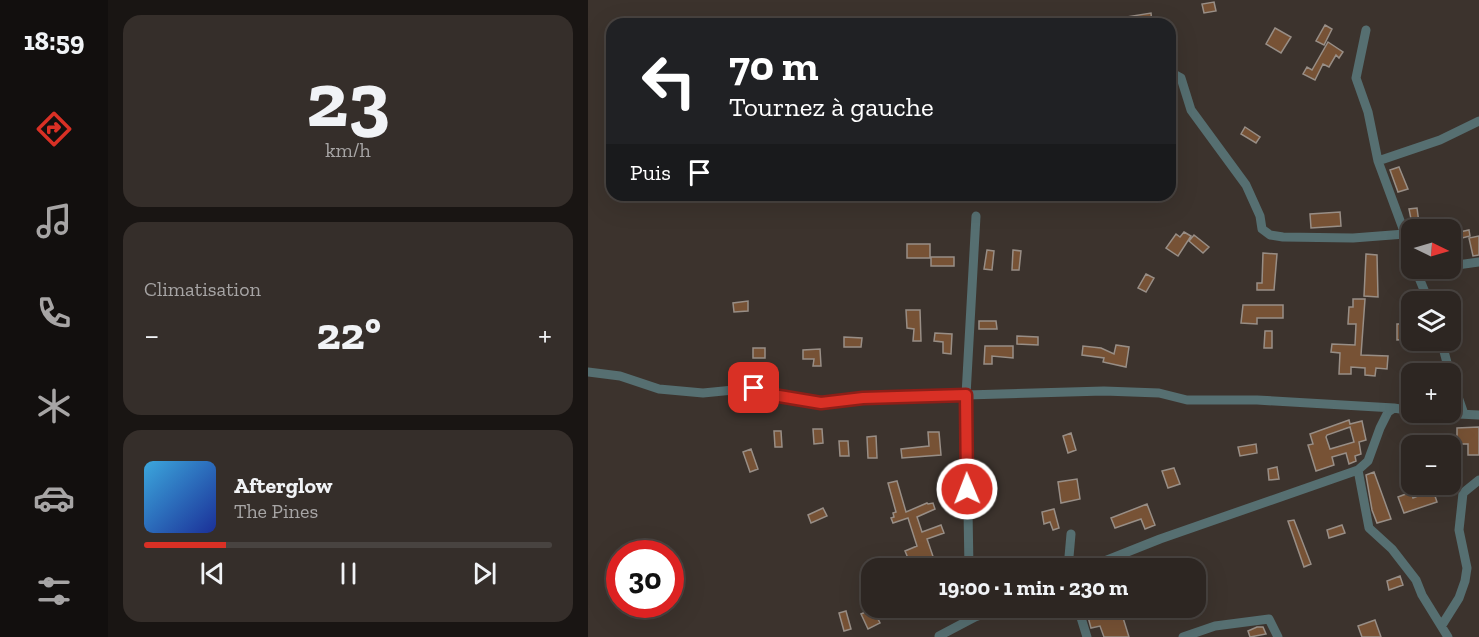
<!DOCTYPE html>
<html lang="fr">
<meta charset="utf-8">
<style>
:root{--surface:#2d2622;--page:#352e2a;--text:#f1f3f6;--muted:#a7a5a5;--line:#484340;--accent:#d93025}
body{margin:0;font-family:"Zilla Slab",serif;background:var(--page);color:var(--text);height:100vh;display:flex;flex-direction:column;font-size:22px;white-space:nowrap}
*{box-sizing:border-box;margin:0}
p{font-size:20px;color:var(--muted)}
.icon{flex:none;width:33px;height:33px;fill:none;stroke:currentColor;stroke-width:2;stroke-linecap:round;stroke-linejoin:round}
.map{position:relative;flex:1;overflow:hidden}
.side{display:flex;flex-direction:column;gap:15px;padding:15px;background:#191513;width:480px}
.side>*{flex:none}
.guide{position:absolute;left:18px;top:18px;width:570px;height:183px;border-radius:18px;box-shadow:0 6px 24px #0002,0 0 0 2px var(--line);background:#202124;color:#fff;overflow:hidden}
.needle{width:39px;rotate:95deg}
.controls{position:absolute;left:813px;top:219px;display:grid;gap:12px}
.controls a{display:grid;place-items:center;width:60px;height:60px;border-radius:12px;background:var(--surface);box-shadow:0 6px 24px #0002,0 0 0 2px var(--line);font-size:30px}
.speed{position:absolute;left:18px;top:540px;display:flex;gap:12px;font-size:30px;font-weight:700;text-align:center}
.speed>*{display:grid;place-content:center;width:78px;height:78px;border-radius:50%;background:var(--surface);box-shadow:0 6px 24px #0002,0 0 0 2px var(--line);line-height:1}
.speed .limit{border:9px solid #d22;background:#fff;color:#111}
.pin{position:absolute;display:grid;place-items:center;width:51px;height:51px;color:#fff;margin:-26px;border-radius:12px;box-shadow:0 3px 9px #0006}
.me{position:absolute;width:66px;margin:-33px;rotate:359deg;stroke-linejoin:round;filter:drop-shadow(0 0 4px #0008)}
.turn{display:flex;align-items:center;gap:21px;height:126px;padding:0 24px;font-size:27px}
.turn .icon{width:78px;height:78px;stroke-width:2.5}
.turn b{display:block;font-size:42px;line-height:51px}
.then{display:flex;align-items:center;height:57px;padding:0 24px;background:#0003;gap:12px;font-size:22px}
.big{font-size:45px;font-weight:700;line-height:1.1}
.side .widget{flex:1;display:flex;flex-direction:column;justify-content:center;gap:9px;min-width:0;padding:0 21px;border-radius:18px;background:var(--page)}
.side .dial{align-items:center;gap:0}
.dial b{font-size:78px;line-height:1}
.song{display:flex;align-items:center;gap:18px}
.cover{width:72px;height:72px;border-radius:9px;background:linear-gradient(135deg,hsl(200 70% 55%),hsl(230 70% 35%))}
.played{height:6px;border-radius:3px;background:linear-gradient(90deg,var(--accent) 20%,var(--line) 20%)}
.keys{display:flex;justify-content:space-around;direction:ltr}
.heat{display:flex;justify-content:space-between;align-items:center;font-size:33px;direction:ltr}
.trip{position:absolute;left:273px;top:558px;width:345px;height:60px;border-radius:18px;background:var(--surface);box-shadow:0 6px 24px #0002,0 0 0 2px var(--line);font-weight:700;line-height:60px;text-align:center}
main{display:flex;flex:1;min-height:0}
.menu{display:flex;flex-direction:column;width:108px;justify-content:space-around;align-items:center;background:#120f0e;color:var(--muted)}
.menu .icon{width:42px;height:42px}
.menu .on{color:var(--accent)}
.menu b{font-size:27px;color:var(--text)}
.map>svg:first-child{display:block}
.building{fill:#775235;stroke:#988e86;stroke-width:1.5;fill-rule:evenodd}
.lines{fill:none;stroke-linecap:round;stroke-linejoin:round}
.minor{stroke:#566f71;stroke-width:9}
.route-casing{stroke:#8d1f18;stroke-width:15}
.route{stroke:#d93025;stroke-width:10}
</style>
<main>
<nav class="menu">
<b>18:59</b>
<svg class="icon on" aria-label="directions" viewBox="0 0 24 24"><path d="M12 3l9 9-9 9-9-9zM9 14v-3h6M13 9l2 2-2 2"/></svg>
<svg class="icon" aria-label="music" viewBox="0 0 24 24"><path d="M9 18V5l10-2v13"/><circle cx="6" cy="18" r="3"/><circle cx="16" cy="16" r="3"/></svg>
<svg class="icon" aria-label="phone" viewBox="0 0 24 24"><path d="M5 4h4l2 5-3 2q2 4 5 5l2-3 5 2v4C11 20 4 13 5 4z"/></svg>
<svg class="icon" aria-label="climate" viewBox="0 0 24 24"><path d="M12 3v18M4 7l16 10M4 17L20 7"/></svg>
<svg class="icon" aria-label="car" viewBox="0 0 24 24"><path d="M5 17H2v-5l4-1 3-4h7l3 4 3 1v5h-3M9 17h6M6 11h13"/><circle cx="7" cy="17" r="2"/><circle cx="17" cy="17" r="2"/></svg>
<svg class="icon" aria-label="filters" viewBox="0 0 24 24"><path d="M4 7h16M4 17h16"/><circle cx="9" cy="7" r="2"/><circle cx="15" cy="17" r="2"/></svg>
</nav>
<section class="side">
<div class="widget dial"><b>23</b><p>km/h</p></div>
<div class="widget"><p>Climatisation</p>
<div class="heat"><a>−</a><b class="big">22°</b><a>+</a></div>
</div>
<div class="widget">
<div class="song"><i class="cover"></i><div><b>Afterglow</b><p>The Pines</p></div></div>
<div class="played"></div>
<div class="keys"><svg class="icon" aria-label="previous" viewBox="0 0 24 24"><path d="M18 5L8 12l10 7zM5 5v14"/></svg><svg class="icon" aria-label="pause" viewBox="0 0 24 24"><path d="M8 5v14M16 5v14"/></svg><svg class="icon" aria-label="next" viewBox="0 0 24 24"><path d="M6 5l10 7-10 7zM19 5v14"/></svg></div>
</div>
</section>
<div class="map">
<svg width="891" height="637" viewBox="0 0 891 637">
<rect width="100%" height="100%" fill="#3c332d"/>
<path class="building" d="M626 2 628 11 616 13 614 4Z
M563 13 564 24H540L538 17Z
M737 25 744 29 736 45 728 41Z
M687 28 703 37 693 53 678 44Z
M740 42 755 52 751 58 748 55 741 67 735 64 727 80 715 74 719 67 724 70Z
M657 127 672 137 668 143 653 134Z
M811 167 820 189 810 192 802 170Z
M829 208 831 223 824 224 821 209Z
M752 212 753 226 723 228 722 214Z
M881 230 882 236 862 241V234Z
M596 232 603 236 590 256 578 248 588 234 592 237Z
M606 235 621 247 615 253 601 241Z
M891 236V255L885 256 881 238Z
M319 244H342V258H319Z
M399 250 406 251 404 270 396 269Z
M425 250 433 251 431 270H424Z
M675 253 689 254 686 290H669V283H674Z
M778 254 789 255 790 297 776 296Z
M343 257H366V266H343Z
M558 274 566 278 558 292 550 288Z
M765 299H777L773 355 800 356 799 369 788 368 787 376 777 375V368L763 367V374H751L752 353 743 352 744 344 767 345 768 324H760L761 307H765Z
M160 301V311L146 312 145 303Z
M655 305H695V318H669V324L653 323Z
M318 310H332L333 341H325L326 329 319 328Z
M391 321H408L409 329H391Z
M809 324H824V339L809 340Z
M677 331H684V348H676Z
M347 333 364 334 363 354 355 353V342L346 341Z
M429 336 450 337V345L429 344Z
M256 337 274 338 273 347H256Z
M528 345 541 347 538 367 515 362 516 358 494 355 495 346 513 348 526 354Z
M397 346H425V358L404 356V364H396Z
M165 348H177V358H165Z
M232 349 233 366H225L226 359H215V350Z
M761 420 762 424 774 421 778 440 771 442 773 454 767 456 768 461 761 464 758 453 744 457 746 465 728 471 720 445 725 444 722 434ZM762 427 766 442 742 449 738 437 739 435Z
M891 427V455H880V444H869V428Z
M225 429H234L235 443 226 444Z
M186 431H193L194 447H187Z
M340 432H351L353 455 314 458 313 449 341 446Z
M483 433 488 450 480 453 475 436Z
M288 436 289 458H280L279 437Z
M251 441H260L261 456H252Z
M668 444 669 453 652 456 650 447Z
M163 449 170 469 162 472 155 452Z
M689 467 691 479 681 480 680 469Z
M586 468 592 484 580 488 574 471Z
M786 472 803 519 789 523 784 510 778 475Z
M489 479 492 499 473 503 470 482Z
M309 481 318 512 339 503 340 504 345 503 347 509 329 517 334 532 353 525 356 533 339 539 349 568H309L322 563 317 551 329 546 320 518 305 523 303 518 306 517 305 513 308 512 300 483Z
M845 490 849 502 816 513 810 497 823 492 825 498Z
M559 504 567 525 557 529 553 519 527 528 523 518Z
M235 508 239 516 223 523 220 515Z
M466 509 471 528 465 530 462 522 456 524 454 512Z
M706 520 723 564 716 567 700 521Z
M754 525 757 533 741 538 739 530Z
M812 576 815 585 801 590 799 581Z
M532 608 541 637H516L512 626 503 628 500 617Z
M285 609 292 623 280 629 273 614Z
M258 611 263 629 256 631 251 613Z
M787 620 793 637H774L770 626Z
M669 627H675L678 634 662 637 660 631Z"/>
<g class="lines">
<path class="minor" d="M778 30 768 78 780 112 790 161 817 234
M582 72 593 78 603 110 658 185 672 216 674 229 682 235 695 237 765 238 817 234 824 256
M790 161 852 140 891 121
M862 266 891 262
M827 268 841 302
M828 271 846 268
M853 340 862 374
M0 372 32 376 71 389 115 393 166 388 185 395 233 403 275 398 516 391 571 393 599 400H669L806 408
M862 374 876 414
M824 411 806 408 800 412 792 428 780 461 770 470 781 528 804 549 828 580 834 595 860 637
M829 412 891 415
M381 568 378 395 388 216
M480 568 483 534
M499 568 572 539 770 470
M490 608 499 637
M854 625 871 598 877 581 879 568 871 530 875 493 891 480
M351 636 387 617 411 608
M595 637 627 626 681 619 690 637"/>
</g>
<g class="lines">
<g class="route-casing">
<path id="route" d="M166 388 185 395 233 403 275 398 378 395 379 489"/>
</g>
<use href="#route" class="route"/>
</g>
</svg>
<div class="controls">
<a><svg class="needle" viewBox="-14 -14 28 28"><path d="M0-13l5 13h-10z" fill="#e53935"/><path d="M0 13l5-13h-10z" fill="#a7a5a5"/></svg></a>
<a><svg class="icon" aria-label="layers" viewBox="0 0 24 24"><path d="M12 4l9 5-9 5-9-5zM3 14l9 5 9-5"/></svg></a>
<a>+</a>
<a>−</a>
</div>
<div class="speed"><div class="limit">30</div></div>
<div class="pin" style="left:166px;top:388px;background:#d93025"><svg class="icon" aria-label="arrive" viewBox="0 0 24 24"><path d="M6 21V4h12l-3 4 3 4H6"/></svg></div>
<svg class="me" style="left:379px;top:489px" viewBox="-20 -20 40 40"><circle r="17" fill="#d93025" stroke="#fff" stroke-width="3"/><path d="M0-11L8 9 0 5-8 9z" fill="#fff"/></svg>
<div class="trip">19:00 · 1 min · 230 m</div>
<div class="guide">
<div class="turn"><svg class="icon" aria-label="left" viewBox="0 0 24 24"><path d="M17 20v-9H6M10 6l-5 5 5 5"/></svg><div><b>70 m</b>Tournez à gauche</div></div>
<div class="then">Puis<svg class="icon" aria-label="arrive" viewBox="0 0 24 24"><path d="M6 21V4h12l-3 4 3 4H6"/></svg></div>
</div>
</div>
</main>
